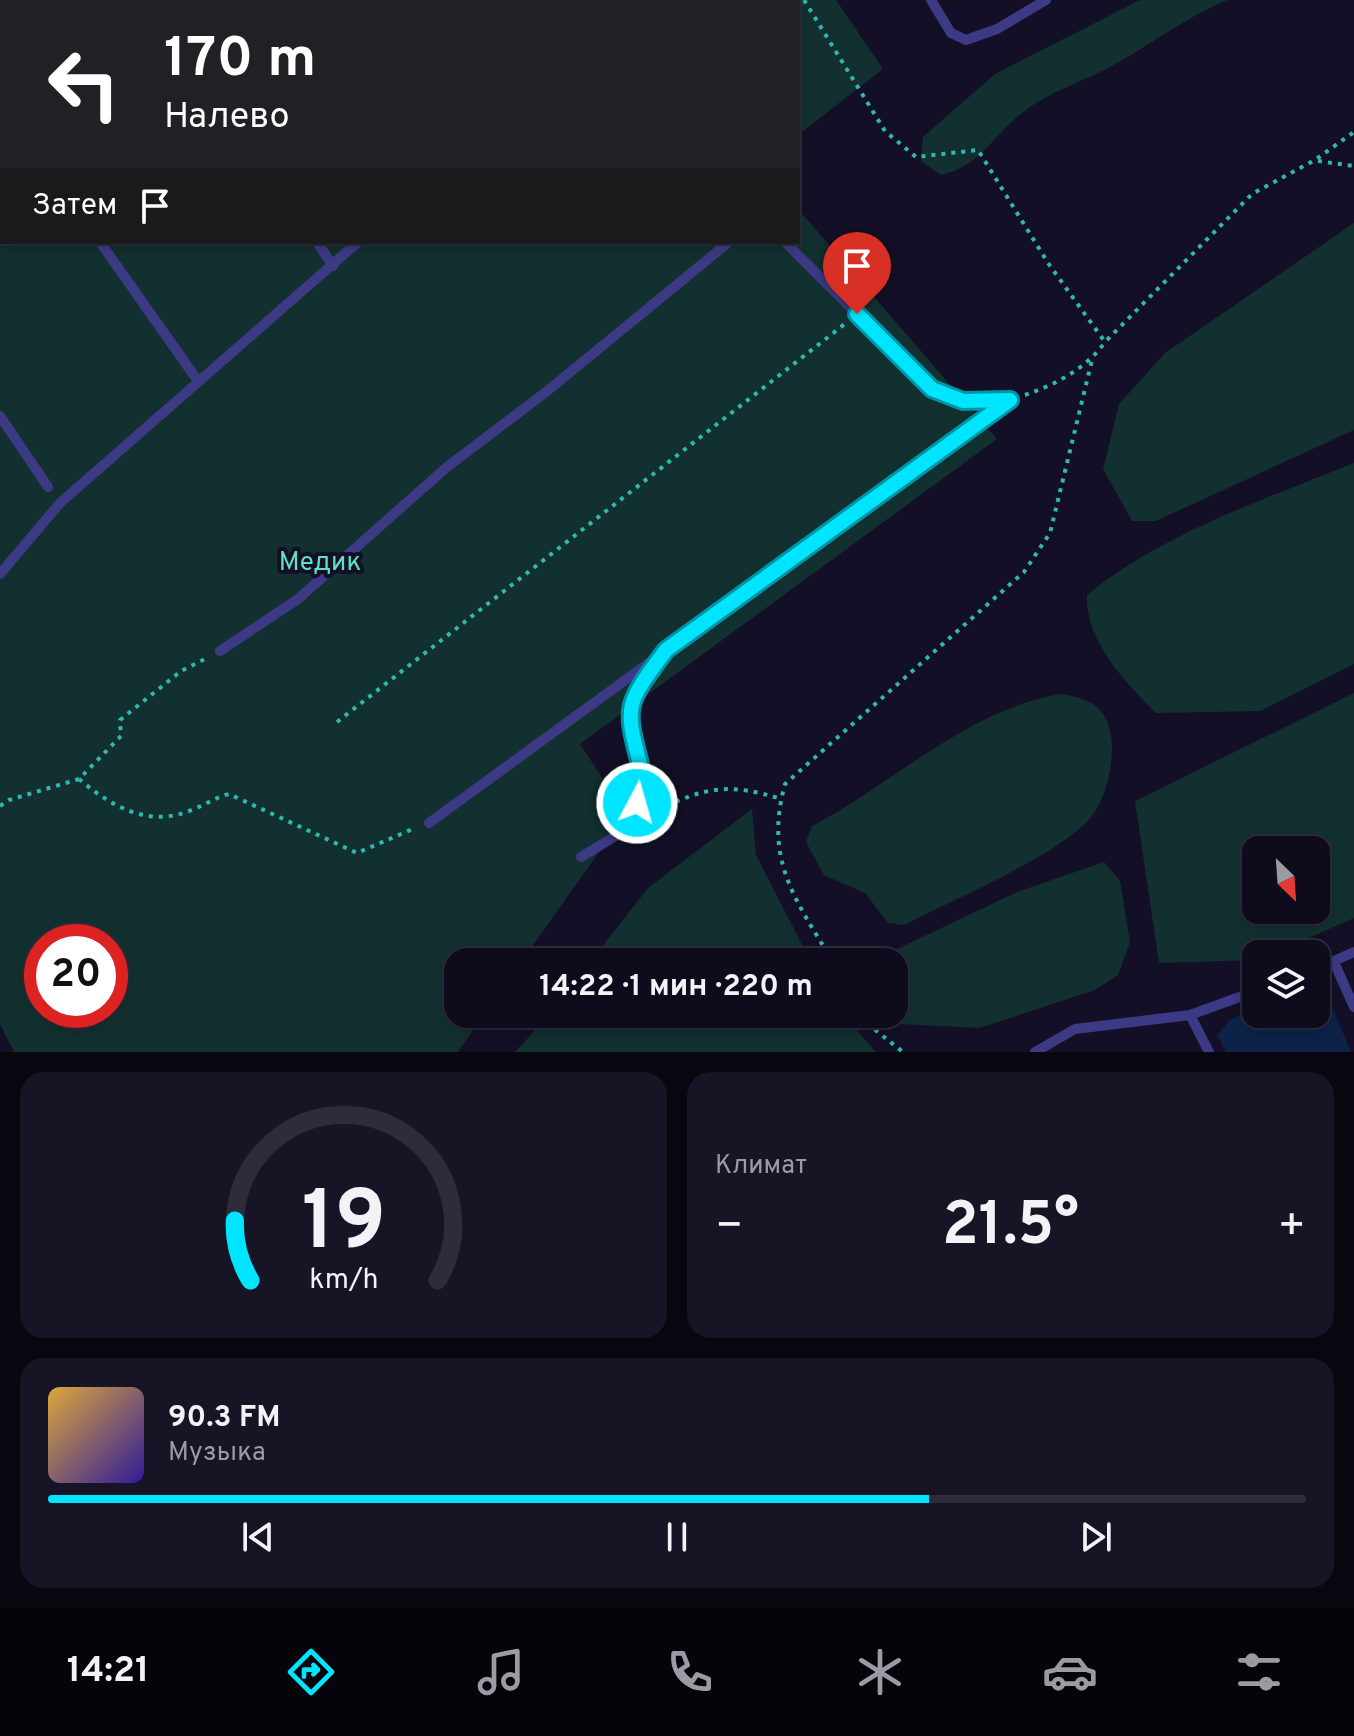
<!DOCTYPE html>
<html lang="ru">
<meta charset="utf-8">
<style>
:root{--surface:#0e0b1c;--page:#171425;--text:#f1f3f6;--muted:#9b9ba3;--line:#2e2b3b;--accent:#00e5ff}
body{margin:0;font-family:Overpass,sans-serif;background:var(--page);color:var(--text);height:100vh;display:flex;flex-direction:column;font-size:30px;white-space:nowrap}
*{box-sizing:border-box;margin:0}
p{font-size:26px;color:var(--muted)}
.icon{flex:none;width:44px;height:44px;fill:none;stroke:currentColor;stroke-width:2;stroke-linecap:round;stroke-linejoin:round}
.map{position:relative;height:1052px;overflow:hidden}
.side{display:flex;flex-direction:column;gap:20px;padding:20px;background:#08060f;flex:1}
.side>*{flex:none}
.banner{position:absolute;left:0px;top:0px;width:800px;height:244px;box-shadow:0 4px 12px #0003,0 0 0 2px var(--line);background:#202124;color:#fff;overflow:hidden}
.needle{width:52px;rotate:155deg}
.fabs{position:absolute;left:1242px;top:836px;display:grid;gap:16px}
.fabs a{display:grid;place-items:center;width:88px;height:88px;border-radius:16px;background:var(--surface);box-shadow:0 4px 12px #0003,0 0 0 2px var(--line);font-size:40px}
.speed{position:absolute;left:24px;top:924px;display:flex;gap:16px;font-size:40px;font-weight:700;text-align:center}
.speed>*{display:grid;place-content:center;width:104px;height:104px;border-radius:50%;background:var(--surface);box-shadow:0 4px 12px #0003,0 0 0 2px var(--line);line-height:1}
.speed .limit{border:12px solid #d22;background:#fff;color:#111}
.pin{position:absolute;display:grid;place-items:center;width:68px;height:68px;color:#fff;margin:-82px -34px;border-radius:50% 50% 50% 0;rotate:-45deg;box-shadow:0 0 8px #0007}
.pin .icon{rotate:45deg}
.me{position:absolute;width:88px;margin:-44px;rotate:6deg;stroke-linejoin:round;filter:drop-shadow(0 0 6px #0008)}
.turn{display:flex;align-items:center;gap:28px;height:168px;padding:0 32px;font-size:36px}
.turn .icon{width:104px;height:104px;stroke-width:2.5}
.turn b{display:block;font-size:56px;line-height:68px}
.then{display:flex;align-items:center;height:76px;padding:0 32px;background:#0003;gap:16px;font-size:30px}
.big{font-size:60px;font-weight:700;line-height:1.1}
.side .card{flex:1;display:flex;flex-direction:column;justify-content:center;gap:12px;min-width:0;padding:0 28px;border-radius:24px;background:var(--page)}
.side .dial{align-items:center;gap:0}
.dial svg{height:208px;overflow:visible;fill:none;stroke:var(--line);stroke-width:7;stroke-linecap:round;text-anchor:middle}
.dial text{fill:var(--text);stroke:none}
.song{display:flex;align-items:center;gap:24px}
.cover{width:96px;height:96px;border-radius:12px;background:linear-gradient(135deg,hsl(40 70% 55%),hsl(250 70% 35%))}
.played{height:8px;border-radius:4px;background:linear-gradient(90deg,var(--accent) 70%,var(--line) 70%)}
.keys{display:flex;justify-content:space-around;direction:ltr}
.heat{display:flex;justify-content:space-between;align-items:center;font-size:44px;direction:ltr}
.side .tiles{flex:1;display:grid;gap:20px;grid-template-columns:1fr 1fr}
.card:last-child{grid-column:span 2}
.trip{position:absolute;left:444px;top:948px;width:464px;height:80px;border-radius:24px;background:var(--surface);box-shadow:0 4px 12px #0003,0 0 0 2px var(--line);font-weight:700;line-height:80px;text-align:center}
.tabs{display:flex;height:128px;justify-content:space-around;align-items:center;background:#06040b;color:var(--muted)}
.tabs .icon{width:56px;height:56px}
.tabs .active{color:var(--accent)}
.tabs b{font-size:36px;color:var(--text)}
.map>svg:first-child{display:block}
.green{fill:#12302f;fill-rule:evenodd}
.water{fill:#0c2248}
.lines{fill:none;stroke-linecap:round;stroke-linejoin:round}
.path{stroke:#2fb8b0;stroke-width:4;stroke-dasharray:4 6;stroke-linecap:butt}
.lane{stroke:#3d3a85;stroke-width:10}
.route-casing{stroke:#0095a6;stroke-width:20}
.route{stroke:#00e5ff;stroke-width:14}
.labels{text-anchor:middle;stroke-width:8;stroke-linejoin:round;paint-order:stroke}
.park-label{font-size:26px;fill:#5fe0c0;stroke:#130f26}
</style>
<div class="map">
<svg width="1354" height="1052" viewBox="0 0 1354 1052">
<rect width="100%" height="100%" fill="#130f26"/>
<path class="green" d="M0 0H836L883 69 798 135V2H2V242H798V209L997 439 580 744 626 814 521 962H458V1014H484L458 1052H14L0 1024ZM42 942H110V1010H42Z
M1140 0H1228C1185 17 1150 46 1110 67 1081 82 1047 93 1022 113 991 137 982 165 941 175L921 161 923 137 995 74Z
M1354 223V430L1156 521H1132L1103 469 1119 404 1165 353Z
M1354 463V664L1260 711 1156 713C1125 682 1085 641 1087 595 1165 532 1263 500 1354 463Z
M1354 693V918L1273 954H1256V960L1159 963 1135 801ZM1316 850V910H1256V850Z
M1060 694C1089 698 1106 706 1111 736 1115 762 1106 802 1087 822 1050 859 953 900 904 925L888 923 865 893 824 875 806 842 812 826C894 783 967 710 1060 694Z
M752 809 756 855 811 962H590L648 888Z
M1104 862 1120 881 1130 942 1118 975 1095 990 980 1028 899 1024 894 1014V962H883L897 949 1017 892Z
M550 1014H842L876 1052H515Z"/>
<path class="water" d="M1316 987 1329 999 1351 1052H1226L1217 1035 1230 1020 1256 1006V1014H1316Z"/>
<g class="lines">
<path class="path" d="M347 0 348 2
M804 0 885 131 916 157 978 150 1048 263 1105 342 1252 194 1315 160 1354 132
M1318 161 1354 166
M1025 395C1055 385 1087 368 1105 342
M337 722 846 323
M79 779C112 807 150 829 194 809 207 804 216 797 229 794L357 853 415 828
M0 806 9 800 79 779 121 736 120 720 181 671 205 659
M658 811C704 786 731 783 781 799
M833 962C795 899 764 860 785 784L1024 572 1050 533 1092 360
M863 1014 870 1026 903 1052"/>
<path class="lane" d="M136 0 137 2
M579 0 580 2
M931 0 951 33 966 40 997 29 1046 0
M0 107 2 109
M100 242 198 381
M317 242 333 266
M785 242 932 389 963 401 1008 400
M0 416 48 487
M0 574 60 503 358 242
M220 651 298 599 447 467 546 392 729 242
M429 823 1010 400
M581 857 645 818C635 801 635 794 643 776 627 713 619 712 660 658
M1334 962 1354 1007
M1316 969 1354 952
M1190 1015 1209 1052
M1035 1052 1075 1029 1190 1015 1256 991"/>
</g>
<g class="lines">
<g class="route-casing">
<path id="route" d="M637 803 635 792 643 776C625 705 622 709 666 650L1010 400 963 401 932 389 857 314"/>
</g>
<use href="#route" class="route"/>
</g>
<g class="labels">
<g class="park-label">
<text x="320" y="570">Медик</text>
</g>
</g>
</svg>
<div class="fabs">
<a><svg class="needle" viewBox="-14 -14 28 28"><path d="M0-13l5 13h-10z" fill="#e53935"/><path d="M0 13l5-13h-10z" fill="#9b9ba3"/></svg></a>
<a><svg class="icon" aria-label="layers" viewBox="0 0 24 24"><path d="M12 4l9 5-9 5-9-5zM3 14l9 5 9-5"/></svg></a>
</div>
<div class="speed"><div class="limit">20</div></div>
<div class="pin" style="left:857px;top:314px;background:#d93025"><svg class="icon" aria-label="arrive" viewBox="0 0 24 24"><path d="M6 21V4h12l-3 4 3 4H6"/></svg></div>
<svg class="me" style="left:637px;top:803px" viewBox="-20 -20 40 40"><circle r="17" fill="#00e5ff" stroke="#fff" stroke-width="3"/><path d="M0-11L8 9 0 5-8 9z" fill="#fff"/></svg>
<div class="trip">14:22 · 1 мин · 220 m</div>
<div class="banner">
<div class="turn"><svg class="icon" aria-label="left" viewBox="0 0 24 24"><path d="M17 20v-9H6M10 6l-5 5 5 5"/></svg><div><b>170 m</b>Налево</div></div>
<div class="then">Затем<svg class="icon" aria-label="arrive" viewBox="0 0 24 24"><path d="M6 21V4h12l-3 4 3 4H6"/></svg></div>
</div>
</div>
<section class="side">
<div class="tiles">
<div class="card dial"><svg viewBox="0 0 100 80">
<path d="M14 69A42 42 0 1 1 86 69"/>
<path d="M14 69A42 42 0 0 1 8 46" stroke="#00e5ff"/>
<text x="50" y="56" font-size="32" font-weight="700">19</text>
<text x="50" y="72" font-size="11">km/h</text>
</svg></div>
<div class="card"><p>Климат</p>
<div class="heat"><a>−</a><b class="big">21.5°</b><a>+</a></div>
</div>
<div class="card">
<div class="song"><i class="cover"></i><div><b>90.3 FM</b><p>Музыка</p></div></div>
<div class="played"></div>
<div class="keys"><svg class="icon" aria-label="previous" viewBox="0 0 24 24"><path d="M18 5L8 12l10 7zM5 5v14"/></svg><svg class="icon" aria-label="pause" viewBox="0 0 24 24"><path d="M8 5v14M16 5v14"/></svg><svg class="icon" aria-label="next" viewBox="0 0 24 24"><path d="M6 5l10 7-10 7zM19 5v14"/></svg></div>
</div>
</div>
</section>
<nav class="tabs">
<b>14:21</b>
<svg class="icon active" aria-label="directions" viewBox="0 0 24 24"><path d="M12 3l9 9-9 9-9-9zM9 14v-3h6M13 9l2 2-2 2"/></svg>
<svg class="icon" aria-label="music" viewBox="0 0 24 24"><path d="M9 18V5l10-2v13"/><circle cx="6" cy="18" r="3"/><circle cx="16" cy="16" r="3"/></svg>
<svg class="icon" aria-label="phone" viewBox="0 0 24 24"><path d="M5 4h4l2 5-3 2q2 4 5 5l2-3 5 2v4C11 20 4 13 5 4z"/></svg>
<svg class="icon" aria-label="climate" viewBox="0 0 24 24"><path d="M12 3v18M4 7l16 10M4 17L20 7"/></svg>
<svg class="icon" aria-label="car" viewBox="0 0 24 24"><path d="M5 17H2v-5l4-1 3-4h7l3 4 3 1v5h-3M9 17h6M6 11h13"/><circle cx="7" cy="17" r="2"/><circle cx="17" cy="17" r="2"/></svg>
<svg class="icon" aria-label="filters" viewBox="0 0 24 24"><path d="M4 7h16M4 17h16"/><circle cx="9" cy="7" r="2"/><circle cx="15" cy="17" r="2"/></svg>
</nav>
